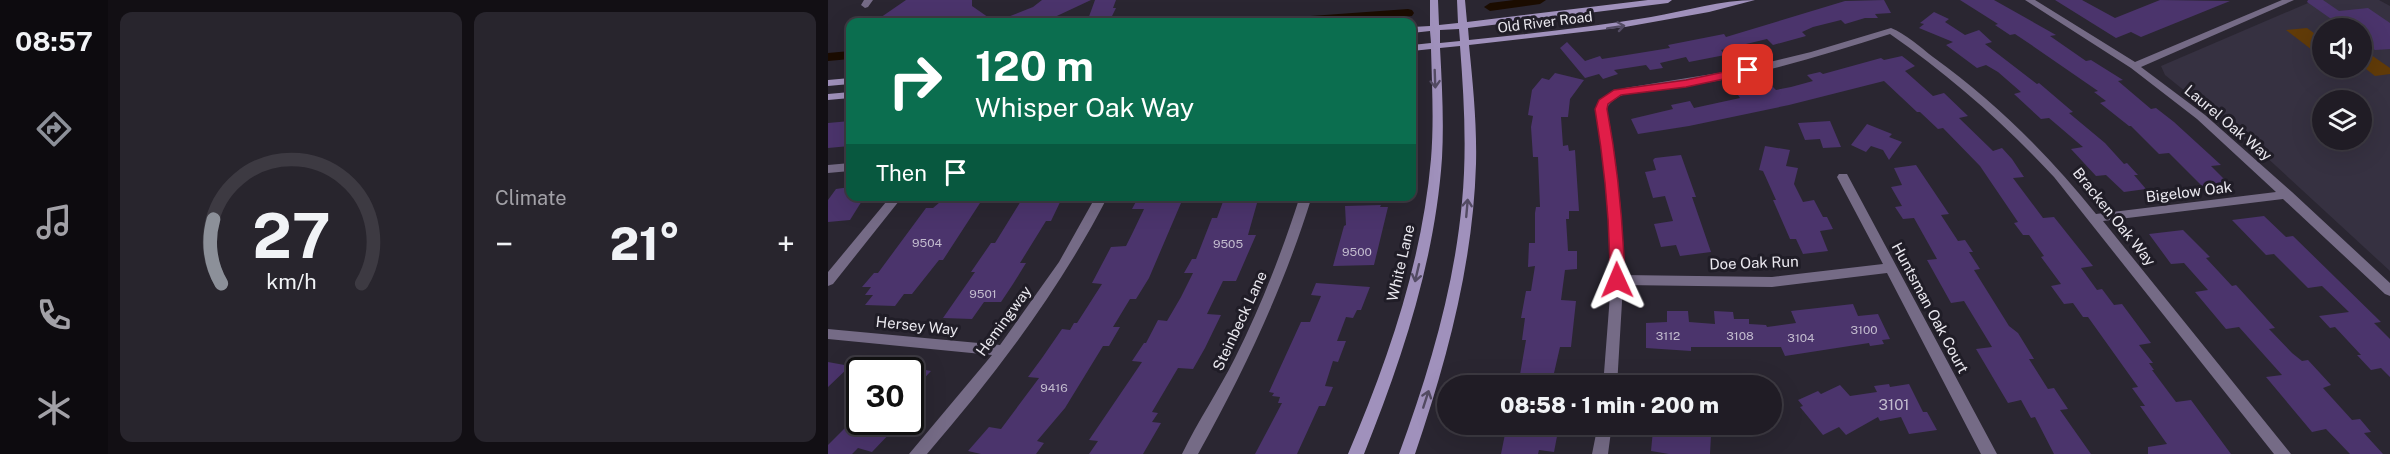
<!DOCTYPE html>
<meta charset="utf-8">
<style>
:root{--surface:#201c25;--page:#28252d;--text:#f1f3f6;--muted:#a2a1a7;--line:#3d3a42;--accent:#8c9099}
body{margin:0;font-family:"Public Sans",sans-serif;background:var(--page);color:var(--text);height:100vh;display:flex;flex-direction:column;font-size:22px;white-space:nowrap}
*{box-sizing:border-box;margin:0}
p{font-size:20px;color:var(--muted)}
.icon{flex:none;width:33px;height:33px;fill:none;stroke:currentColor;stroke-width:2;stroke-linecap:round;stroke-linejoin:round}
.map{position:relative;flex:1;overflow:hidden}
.drawer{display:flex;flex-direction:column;gap:12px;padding:12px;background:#120f14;width:720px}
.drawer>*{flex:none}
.hud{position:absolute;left:18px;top:18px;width:570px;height:183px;border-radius:12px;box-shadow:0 6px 24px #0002,0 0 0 2px var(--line);background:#0b6e4f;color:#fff;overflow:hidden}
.tools{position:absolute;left:1484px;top:18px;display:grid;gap:12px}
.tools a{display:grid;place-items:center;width:60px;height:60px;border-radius:50%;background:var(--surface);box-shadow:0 6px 24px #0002,0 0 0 2px var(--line);font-size:30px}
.speed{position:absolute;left:18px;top:357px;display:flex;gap:12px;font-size:30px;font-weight:700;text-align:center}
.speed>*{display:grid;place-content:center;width:78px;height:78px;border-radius:50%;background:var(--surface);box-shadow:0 6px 24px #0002,0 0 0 2px var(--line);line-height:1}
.speed .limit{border:3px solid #111;border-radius:9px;background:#fff;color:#111}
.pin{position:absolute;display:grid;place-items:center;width:51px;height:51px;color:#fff;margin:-26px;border-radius:12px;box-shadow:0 3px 9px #0006}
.me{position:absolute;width:66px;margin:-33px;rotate:359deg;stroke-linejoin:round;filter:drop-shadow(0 0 4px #0008)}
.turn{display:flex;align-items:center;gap:21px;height:126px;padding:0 30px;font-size:27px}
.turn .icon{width:78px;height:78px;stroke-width:2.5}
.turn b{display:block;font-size:42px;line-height:51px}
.then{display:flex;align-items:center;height:57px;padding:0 30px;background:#0003;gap:12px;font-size:22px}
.big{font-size:45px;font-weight:800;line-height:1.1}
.drawer .tile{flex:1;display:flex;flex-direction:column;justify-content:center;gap:9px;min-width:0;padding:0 21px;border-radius:12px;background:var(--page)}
.drawer .dial{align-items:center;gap:0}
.dial svg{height:156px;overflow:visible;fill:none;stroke:var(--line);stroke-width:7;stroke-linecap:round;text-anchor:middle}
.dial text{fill:var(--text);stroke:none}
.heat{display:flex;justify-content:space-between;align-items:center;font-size:33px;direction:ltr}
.drawer .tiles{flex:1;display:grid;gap:12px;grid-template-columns:repeat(2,1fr)}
.trip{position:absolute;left:609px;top:375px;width:345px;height:60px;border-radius:30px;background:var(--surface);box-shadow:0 6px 24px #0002,0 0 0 2px var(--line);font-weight:800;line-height:60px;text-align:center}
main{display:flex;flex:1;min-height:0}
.tabs{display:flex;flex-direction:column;width:108px;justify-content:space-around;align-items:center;background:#0d0b0f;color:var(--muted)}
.tabs .icon{width:42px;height:42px}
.tabs .on{color:var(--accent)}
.tabs b{font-size:27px;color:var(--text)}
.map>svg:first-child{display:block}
.built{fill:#363141;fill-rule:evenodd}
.green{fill:#613b08}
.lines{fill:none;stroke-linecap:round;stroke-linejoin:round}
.canal{fill:#1b0c00;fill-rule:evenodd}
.building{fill:#4b346c}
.minor{fill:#756b86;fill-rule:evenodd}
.secondary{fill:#a091bc;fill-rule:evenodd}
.oneway{stroke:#534b63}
.route{fill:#e11d48;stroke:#92132f;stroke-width:1.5}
.labels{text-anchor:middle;stroke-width:6;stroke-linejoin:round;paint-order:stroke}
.number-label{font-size:12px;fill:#c2bbce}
.far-street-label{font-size:14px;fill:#eae8ef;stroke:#201d27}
.street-label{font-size:15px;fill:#eae8ef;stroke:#201d27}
.near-number-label{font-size:15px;fill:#c2bbce}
</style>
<main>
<nav class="tabs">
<b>08:57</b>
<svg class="icon on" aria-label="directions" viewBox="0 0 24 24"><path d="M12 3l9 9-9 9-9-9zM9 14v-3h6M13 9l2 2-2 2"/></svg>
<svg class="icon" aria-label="music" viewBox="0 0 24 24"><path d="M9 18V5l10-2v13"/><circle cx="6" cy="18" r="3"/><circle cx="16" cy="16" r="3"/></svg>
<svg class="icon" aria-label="phone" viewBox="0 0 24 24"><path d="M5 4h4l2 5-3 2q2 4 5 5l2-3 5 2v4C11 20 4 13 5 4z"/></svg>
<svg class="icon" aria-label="climate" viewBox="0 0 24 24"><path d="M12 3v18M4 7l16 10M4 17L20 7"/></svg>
</nav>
<section class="drawer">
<div class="tiles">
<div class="tile dial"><svg viewBox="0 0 100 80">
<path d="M14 69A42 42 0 1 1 86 69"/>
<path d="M14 69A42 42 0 0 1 10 36" stroke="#8c9099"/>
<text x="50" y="56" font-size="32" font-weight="700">27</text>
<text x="50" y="72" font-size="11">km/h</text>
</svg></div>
<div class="tile"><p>Climate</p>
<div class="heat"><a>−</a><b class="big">21°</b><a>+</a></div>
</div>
</div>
</section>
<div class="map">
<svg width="1562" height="454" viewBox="0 0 1562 454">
<rect width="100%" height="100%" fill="#2a2631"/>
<path class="built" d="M1487 0H1551L1562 6V271L1435 154 1337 75 1333 66ZM1494 28H1533V68H1494ZM1494 100H1533V140H1494Z"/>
<path class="green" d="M1479 28 1494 39V52L1488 53 1458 30Z
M1533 50H1536L1562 68V74L1547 76 1533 65Z"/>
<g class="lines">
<path class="canal" d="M686 0H718L712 4 662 11 656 7 662 3Z
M580 9 584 10 586 13 584 16 500 22H449L455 18Z
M22 51V59L0 61V53Z"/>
</g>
<path class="building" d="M78 0H144V6L167 22 205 7 214 0H263L216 22 211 19 202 22H46Z
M267 0H288L285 8H288L282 20 259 22Z
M1056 0 1063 13 1047 14 1050 18H1037L1017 24 1013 20 985 27 974 32 978 36 945 45 939 39 893 50 897 55 861 62 858 57 832 63 835 68 822 70 818 65 786 70 790 74 775 79 771 74 757 78 732 48 739 42 757 61 772 56 774 59 842 48 840 45 896 34 898 37 1017 1Z
M1132 0H1166L1228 35 1222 36 1258 61 1263 60 1295 80 1290 81 1323 109 1328 108 1346 122 1393 165 1383 166 1399 182 1374 186 1341 153 1331 154 1303 126H1301L1272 103 1278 101 1266 92 1270 91 1202 44 1187 34 1182 35 1167 25 1170 24Z
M1227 0H1254L1287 18 1332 0 1402 1 1313 37 1303 32 1288 38Z
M1480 0H1495L1511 11 1540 8 1562 23V49L1547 50 1533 40V28H1516L1479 2Z
M1106 12 1121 19 1117 22 1137 35 1151 30 1164 42 1157 44 1209 84 1211 83 1245 112 1241 113 1277 143 1296 164 1299 163 1310 175H1306L1318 189 1296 192 1278 175 1268 176 1243 149 1255 147 1221 118 1213 119 1186 94 1193 92 1170 72 1158 65 1149 68 1118 45 1125 42 1091 28 1096 24 1092 23Z
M1074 56 1087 66 1077 71 1105 96 1116 93 1140 116 1131 118 1165 151 1174 148 1184 159 1196 177 1185 178 1215 218 1226 217 1265 266 1253 268 1269 290 1274 289 1286 305 1294 304 1323 343 1311 345 1325 363H1321L1326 370H1324L1348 402 1363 400 1403 454H1320V447L1339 444 1312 406H1317L1304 388 1310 387 1260 317H1255L1245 303 1236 304 1223 286 1233 284 1213 257 1216 256 1201 235H1195L1186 223 1190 222 1152 166 1115 128 1110 129 1092 112H1089L1056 81 961 105 861 126 810 134 803 119 845 109 843 105 862 101 866 108 912 98 908 92 943 85 948 90 963 87 985 81 979 75 992 72 995 74 1053 58 1056 60Z
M727 73 756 80 742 99 740 117H733L735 146 740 145 741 151 747 150 751 211H741V219H738L740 251H749V269L737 270 733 300 748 301 743 347H732L723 386H690L698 340H694L697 318H693L698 291H703L707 266 700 267 701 243H707V213L708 207H712L710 157H705L703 127 705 116 700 115 704 90 714 78 721 80Z
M22 121V146L0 148V123Z
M1002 121 1013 147 995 148 992 139 977 140 970 123Z
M1039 124 1064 134 1061 137 1074 142 1061 160 1055 150 1043 146 1038 152 1023 145Z
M937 146 962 150 958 166 970 168 966 184 975 202 986 200 995 217H999L1005 229 992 231 1000 251 975 254 968 239H962L945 200H948L935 171 931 170Z
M853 155 868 197H864L883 252 852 256 848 245 833 247 826 224 845 221 837 196 825 198 817 172 828 170 825 160 827 158Z
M1088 165 1121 214 1113 215 1130 241 1137 240 1145 252H1141L1152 269 1146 270 1181 326 1190 333 1206 359H1201L1220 389 1226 388 1240 409 1232 410 1263 454H1226L1207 417 1203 418 1193 400 1180 403 1148 349 1164 347 1136 301 1123 303 1099 260 1109 259 1086 218 1075 219 1067 207 1074 206 1063 187 1074 185 1066 168Z
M22 187V196H37L22 220 0 222V200L8 189Z
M119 196H148L144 203H152L115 260H111L84 294H76L67 306 37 305 45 295H37L43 287H34L46 273H50L98 208H105Z
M196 196H235L223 221H218L192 263H198L185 284 173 302H156L144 319 115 318 147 272H143L163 243H167Z
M311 196H356L321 278 308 299H302L285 327H292L281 346H275L237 408 209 441 216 443 208 454H153L140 451 161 427 173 429 211 378 200 377 214 358 234 329 242 330 246 323H249L274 284 264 283 283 247 298 246 305 232 316 209H304Z
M397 196H431L420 235H428L408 281H395L379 314 393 315 377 348 365 369 350 368 324 412 330 413 324 422 333 423 315 454H261L270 441 261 440 314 362 304 361 316 343H318L330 320 339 321 353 297 365 273H356L364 259H368L384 218H389Z
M553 205 552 207H560L546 265 505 266 516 226 518 225 517 206Z
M1436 216 1458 237 1465 236 1553 322 1546 323 1562 339V377L1553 368 1543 370 1529 355H1533L1507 327 1502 328 1491 316 1521 312 1494 286 1480 288 1446 254 1438 255 1404 220Z
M1355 230 1382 257 1378 258 1404 286 1408 285 1447 328 1441 329 1464 353 1474 361 1480 360 1503 385 1495 388 1524 420 1532 419 1543 432 1536 433 1555 454H1522L1498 429 1484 432 1438 377 1454 375 1411 327 1398 329 1367 292 1380 290 1356 263 1343 264 1321 234Z
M488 283 542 287 533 310H529L525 318 518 317 509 341H518L510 362 505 361 497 386 505 387 497 406H491L469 454H427L454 403H450L452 397 444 396 446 393 441 392 473 322H482L493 296 483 295Z
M1025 304 1030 316 1050 314 1062 339 1054 340 1056 344 1042 346 1041 343 957 356 953 347H863V351L818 348V323L839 322V311H860L861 322 887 324 886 311 905 312 906 319H921V324L938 325 939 327 968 323 963 311Z
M0 362 22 366 0 387Z
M82 367 103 371 82 393Z
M845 373 891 376 890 386H845Z
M1061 384 1062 387 1081 384 1095 412H1099L1109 430 1081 434 1073 417 1052 421 1050 417 1018 435 1011 427 995 435 972 407 975 406 970 400 990 391 993 394 1012 385 1022 396 1049 392 1046 386Z
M25 420 65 430 44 452 30 448 24 454H0V445Z
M679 424 731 426 726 452 711 450 710 454H673Z
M825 430 883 435 882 454H841L823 451Z"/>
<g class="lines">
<path class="minor" d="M36 0H45L40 7 37 8 33 5Z
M1197 0H1207L1307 62 1454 0H1466L1313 67 1377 115 1464 192 1562 283V296L1557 294 1455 199 1275 221 1463 454H1446L1226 177C1176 123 1122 76 1062 34 989 57 913 81 837 88 817 90 789 90 778 109L789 178 795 275 944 277 1055 264 1009 177 1011 174H1019L1169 454H1153L1059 273 944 287 795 285 789 386H775L783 282 781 213 768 109 774 99 782 93 797 88 909 70 983 52 1063 28C1078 34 1092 47 1105 57 1167 102 1220 154 1268 214L1448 192 1369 119 1303 68Z
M22 163V171L0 173V165Z
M63 196H75L5 284 0 286V272Z
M268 196H280C231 291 168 374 99 454H81L164 355 0 339V329L172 345 231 262Z
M472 196H484C456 287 416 371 370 454H354C370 421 391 390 407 358 433 306 454 252 472 196Z
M770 424H784L780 454H764Z"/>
<path class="secondary" d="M602 0H610L611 25 630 23 629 0H637L639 22 820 0H844L840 3 640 28 641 40C702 34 763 27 823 17 858 11 893 0 927 0L881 12 797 27 641 45C645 85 649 125 648 164 645 264 619 360 587 454H571C601 372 626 289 634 202 639 150 636 98 632 46L612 48C614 85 616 122 614 158 607 261 574 359 536 454H520C560 360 594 262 603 159 606 123 604 86 603 49L584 51V45L603 43 602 31 584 33V27L602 26ZM631 29 632 41 612 43V30Z
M22 78V84L0 86V80Z
M22 92V98L0 100V94Z"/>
</g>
<defs><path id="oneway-shaft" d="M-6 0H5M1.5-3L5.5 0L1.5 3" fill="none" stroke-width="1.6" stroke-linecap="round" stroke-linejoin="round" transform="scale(1.5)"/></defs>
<g class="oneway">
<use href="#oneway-shaft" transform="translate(788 27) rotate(-9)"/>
<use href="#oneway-shaft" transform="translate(607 79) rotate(88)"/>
<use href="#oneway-shaft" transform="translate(639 208) rotate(-85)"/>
<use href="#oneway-shaft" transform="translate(589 273) rotate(103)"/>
<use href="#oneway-shaft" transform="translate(598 399) rotate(-72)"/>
</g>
<path class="route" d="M920 67 925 70 924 73 858 87 793 95 780 104 779 109C790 167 795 221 797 280L794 284H784L782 280C782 221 777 168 767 109L771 100 786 90 858 80Z"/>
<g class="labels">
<g class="number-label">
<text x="99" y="247">9504</text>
<text x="400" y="248">9505</text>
<text x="529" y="256">9500</text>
<text x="155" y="298">9501</text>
<text x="1036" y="334">3100</text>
<text x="840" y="340">3112</text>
<text x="912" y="340">3108</text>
<text x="973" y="342">3104</text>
<text x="226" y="392">9416</text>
</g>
<g class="far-street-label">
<text transform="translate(717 22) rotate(-7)" y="5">Old River Road</text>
</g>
<g class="street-label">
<text transform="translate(1400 123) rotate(40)" y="5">Laurel Oak Way</text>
<text transform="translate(1361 192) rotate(-7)" y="5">Bigelow Oak</text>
<text transform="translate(1286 217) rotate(51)" y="5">Bracken Oak Way</text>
<text transform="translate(573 263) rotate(-77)" y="5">White Lane</text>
<text transform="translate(926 263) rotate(-2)" y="5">Doe Oak Run</text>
<text transform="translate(1102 308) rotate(62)" y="5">Huntsman Oak Court</text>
<text transform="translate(176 321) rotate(-54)" y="5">Hemingway</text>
<text transform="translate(412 321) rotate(-65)" y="5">Steinbeck Lane</text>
<text transform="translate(89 326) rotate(6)" y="5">Hersey Way</text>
</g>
<g class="near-number-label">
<text x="1066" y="410">3101</text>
</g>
</g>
</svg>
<div class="tools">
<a><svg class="icon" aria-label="sound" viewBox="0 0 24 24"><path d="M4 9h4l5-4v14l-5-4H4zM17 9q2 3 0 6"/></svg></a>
<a><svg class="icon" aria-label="layers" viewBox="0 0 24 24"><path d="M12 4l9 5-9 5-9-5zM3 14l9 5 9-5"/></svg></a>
</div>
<div class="speed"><div class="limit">30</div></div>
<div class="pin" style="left:920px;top:70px;background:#d93025"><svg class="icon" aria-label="arrive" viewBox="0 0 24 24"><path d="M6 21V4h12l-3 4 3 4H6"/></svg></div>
<svg class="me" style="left:789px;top:280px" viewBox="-20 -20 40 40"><path d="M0-17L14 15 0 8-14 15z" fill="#e11d48" stroke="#fff" stroke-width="4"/></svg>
<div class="trip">08:58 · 1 min · 200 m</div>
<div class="hud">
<div class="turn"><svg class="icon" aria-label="right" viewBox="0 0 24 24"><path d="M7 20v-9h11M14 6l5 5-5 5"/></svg><div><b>120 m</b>Whisper Oak Way</div></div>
<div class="then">Then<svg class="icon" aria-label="arrive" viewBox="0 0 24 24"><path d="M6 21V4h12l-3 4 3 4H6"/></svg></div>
</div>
</div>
</main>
